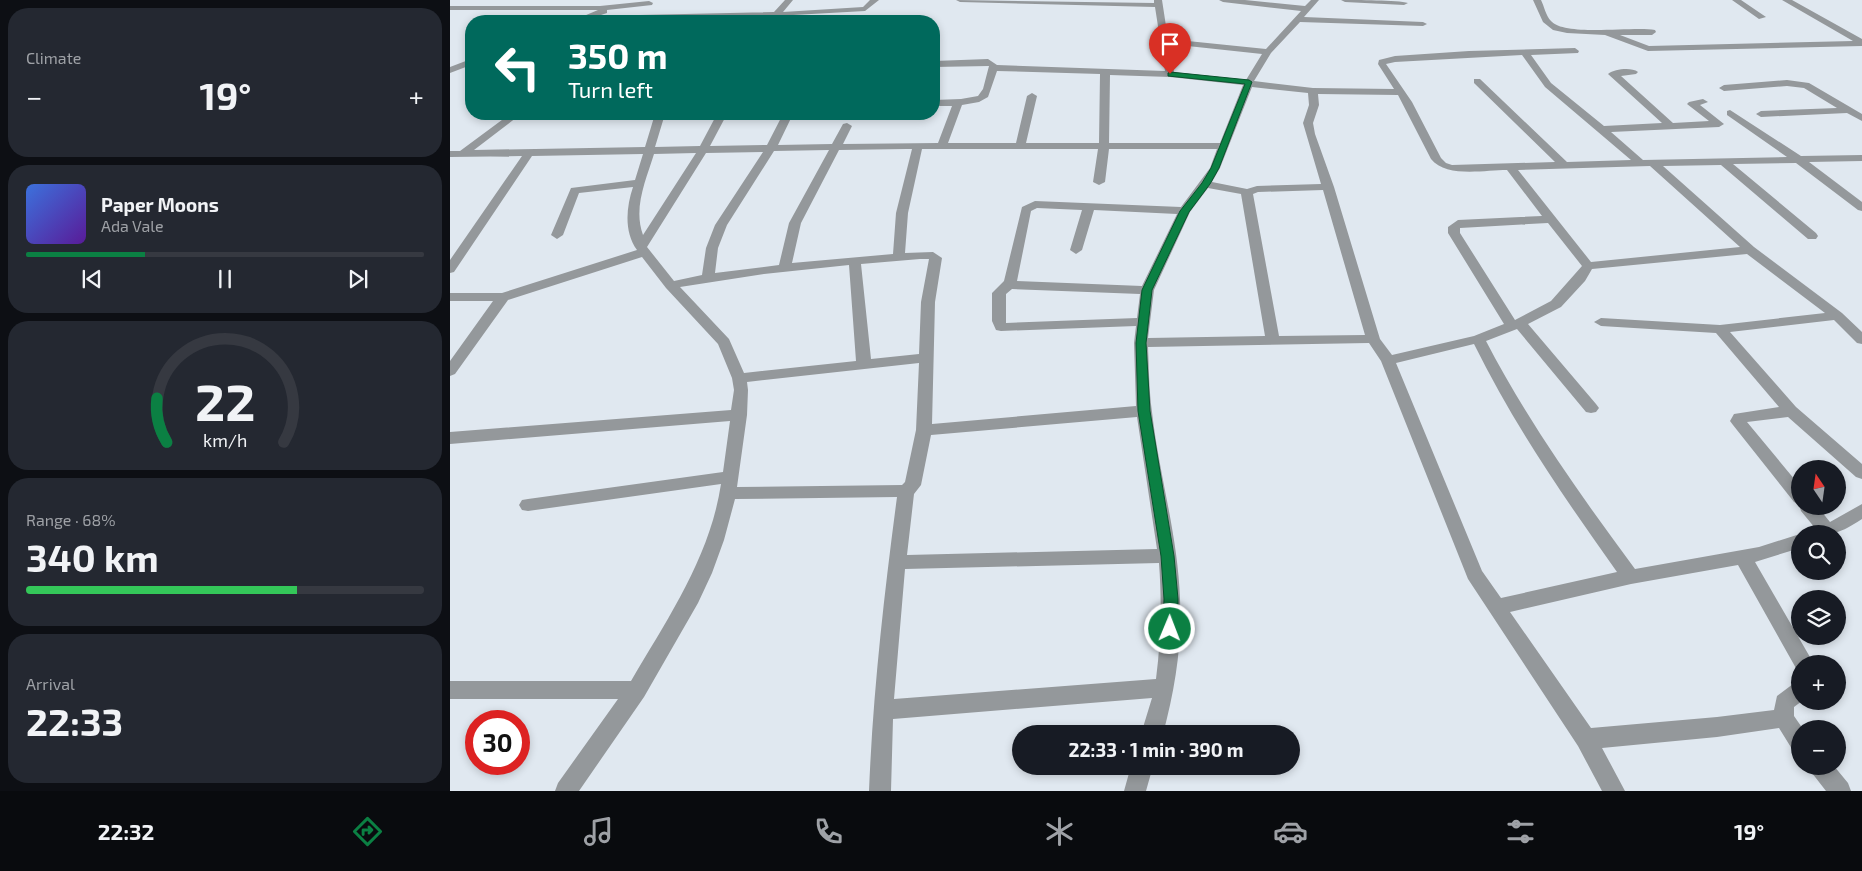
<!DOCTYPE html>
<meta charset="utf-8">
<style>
:root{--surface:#171b24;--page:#242831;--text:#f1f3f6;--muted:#9ea1a6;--line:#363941;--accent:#0b8043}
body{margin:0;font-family:"Exo 2",sans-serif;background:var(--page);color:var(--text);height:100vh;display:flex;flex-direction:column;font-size:19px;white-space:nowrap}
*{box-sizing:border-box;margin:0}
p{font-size:16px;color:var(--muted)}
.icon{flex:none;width:28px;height:28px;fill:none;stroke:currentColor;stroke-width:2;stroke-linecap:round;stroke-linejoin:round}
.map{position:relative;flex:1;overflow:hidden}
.details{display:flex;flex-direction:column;gap:8px;padding:8px;background:#0d0f14;width:450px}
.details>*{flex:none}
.guide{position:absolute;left:15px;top:15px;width:475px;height:105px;border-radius:20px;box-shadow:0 2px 8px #0003;background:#00695c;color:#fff;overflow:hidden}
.needle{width:32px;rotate:347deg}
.fabs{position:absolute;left:1341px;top:460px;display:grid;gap:10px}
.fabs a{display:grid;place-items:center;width:55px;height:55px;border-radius:50%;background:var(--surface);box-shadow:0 2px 8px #0003;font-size:25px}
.speed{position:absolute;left:15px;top:710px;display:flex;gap:10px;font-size:25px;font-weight:700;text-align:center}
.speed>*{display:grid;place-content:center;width:65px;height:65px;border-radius:50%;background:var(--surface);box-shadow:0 2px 8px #0003;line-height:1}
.speed .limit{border:8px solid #d22;background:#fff;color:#111}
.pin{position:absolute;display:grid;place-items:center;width:42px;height:42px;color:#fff;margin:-51px -21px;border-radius:50% 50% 50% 0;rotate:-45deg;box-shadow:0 0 5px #0007}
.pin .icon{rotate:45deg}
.me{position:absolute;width:55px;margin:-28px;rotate:1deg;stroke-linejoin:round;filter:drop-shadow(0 0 4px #0008)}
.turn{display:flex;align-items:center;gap:18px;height:105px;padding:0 20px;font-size:22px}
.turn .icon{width:65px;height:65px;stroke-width:2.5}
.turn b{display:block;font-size:35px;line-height:42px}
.big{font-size:38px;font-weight:700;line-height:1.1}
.details .widget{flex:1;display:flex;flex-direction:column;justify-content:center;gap:8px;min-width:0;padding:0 18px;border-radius:20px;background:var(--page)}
.details .dial{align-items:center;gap:0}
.dial svg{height:130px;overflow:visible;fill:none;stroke:var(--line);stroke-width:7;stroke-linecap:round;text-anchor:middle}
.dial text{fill:var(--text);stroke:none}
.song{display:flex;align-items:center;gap:15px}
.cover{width:60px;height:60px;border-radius:8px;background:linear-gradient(135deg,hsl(220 70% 55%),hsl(270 70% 35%))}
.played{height:5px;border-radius:2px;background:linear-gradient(90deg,var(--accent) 30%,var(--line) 30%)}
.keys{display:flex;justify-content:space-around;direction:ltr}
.heat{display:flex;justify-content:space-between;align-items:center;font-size:28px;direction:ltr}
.charge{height:8px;border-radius:4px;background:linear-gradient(90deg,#34c759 68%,var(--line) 0)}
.trip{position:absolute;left:562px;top:725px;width:288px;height:50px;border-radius:25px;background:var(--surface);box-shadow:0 2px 8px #0003;font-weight:700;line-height:50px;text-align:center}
.tab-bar{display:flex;height:80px;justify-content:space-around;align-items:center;background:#090b0e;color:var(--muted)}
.tab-bar .icon{width:35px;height:35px}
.tab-bar .active{color:var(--accent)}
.tab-bar b{font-size:22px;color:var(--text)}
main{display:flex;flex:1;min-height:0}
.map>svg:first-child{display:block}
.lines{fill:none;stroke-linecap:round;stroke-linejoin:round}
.minor{fill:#94989b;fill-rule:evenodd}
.route{fill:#0b8043;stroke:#07532c}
</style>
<main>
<section class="details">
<div class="widget"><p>Climate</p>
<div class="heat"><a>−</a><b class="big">19°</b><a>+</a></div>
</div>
<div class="widget">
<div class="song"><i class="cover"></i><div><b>Paper Moons</b><p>Ada Vale</p></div></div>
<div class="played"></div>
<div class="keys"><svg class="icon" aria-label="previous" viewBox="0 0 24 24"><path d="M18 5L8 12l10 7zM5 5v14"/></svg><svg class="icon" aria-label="pause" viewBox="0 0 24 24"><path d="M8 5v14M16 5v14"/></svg><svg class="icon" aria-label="next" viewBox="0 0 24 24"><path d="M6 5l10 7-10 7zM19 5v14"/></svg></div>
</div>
<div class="widget dial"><svg viewBox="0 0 100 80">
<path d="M14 69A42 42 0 1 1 86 69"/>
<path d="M14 69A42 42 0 0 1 8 42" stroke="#0b8043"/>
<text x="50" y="56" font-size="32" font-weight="700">22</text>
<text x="50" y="72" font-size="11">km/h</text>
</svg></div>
<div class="widget"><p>Range · 68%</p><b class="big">340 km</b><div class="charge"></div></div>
<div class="widget"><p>Arrival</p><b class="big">22:33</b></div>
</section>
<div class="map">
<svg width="1412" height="791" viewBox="0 0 1412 791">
<rect width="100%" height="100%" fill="#e0e8f0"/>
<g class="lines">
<path class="minor" d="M335 0H343L333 12 413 7 420 0H429L415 11 272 19H189L185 17 189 15 324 12Z
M506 0 704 3V0H712L718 39 816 49 851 11 773 2 769 0H795L855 6 861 0H869L854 17 973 22 977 24 973 26 850 22 821 53 804 81 863 88 944 89 928 64 929 60 945 56 1019 51 1125 48 1129 51 1128 53 1081 55 1101 83 1154 126 1212 123 1158 74C1165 69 1181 67 1188 72L1186 74 1171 76 1223 123 1259 121 1237 104 1239 102 1253 99 1258 102 1250 105 1274 124 1269 127 1161 132 1193 160 1337 157 1277 115V111L1280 110 1351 156 1412 155V161L1359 162 1412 202V211L1408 210 1346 163 1283 164 1366 233 1368 236 1366 239H1358L1271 165 1213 166 1304 247 1392 313 1412 332V344L1407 343 1384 320 1280 332 1346 407 1412 464V479L1406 477 1338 417 1297 422 1350 486V506H1367L1380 522 1412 504V519C1388 534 1387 534 1359 534L1365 528 1351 511 1349 504 1344 502 1283 425 1280 421 1284 414 1329 407 1266 333 1151 326 1144 322 1151 318 1270 325 1375 313 1297 254 1142 269 1135 281 1111 307 1078 324 1146 404 1149 408 1146 412 1141 413 1136 412 1067 329 1036 341C1078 422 1131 496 1185 569L1309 547 1350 534V548L1305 562 1364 664H1350V671L1347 670 1288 565 1181 584 1060 612 1141 728 1267 717 1324 710 1327 696 1343 684 1350 682V701H1352L1344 707V716L1353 729H1350V752L1342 749 1329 728 1267 737 1152 748 1175 791H1152L1128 746 1018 579 931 361 919 343 698 347C699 369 699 390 702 412 709 474 728 536 730 599 732 647 725 688 713 734H691L702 698 443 719 441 791H419C423 692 434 595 447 497L285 499 274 540 262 573 248 603 194 697 129 791H105L108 783 168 699H0V681H181C218 618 260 557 271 484L78 511 72 510 69 505 72 500 78 499 273 472 280 421 0 444V432L281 410 284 390 282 378 268 344 216 288 192 257 58 300 5 374 0 376V361L43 301H0V293H52L187 250C174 232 176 208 183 187L129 193 113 235 107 239 101 235 121 188 185 180 193 154 82 156 4 272 0 273V260L72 156 0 157V151H10L60 114H71L24 150 195 147 205 114H215L205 147 250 146 267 114H277L260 146 317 145 333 114H343L328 145 382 144 393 124 397 123 402 126 393 144 488 143 502 106H484V100L511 99 528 96 533 89 539 66 484 67V61L538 59 547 65 715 71 705 7 510 2ZM719 44 812 54 796 80 724 72ZM1072 55 1095 87 1181 160 1117 162 1030 79H1024V83L1105 162 1002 165 996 163 991 158 962 102 936 64 945 62ZM547 71 650 74 649 143H576L587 96 582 93 577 96 566 143H498L512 105 529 102 538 97ZM660 75 720 77 793 85 770 143H659ZM802 87 858 93 859 105 853 123 871 184 807 186 797 189 762 182 770 168ZM868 94 948 95 981 159C996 178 1034 170 1057 170L1092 216 1008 220 998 227V233L1054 324 1024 336 942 355 930 339 884 187 865 134 863 123 869 105ZM456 149H462L446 213 443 254 342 263 351 223 389 150ZM472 149H648L643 182 649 185 655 182 659 149H767L760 168 731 207 585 201 572 207 554 281 542 293V321L546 330 551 331 686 326 684 343 686 406 482 424 485 302 492 258 483 252 455 253 458 213ZM379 150 339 223 329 265 265 273 268 248 277 225 324 151ZM313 152 265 225 256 248 252 275 224 281 197 247 256 153ZM246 153 193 235C183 208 196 180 204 154ZM1200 166 1290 247 1141 262 1068 170ZM758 188 791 194 815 336 698 338 704 290 740 212ZM873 190 915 335 829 336 803 194 808 192ZM587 208 632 210 620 250 626 254 632 250 644 210 727 214 692 286 567 281 581 211ZM1098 223 1132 266 1101 301 1065 320 1010 233V228ZM470 259H479L471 302 469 354 421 359 411 264ZM399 265 406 361 294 373 279 339 230 287 314 274ZM562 289 690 294 687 318 556 323V294ZM1024 344C1064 425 1115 499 1167 572L1051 598 1032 571 946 363ZM469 363 466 430 455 482 452 485 287 487 297 415 298 390 297 382ZM687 417 707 549 457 555 464 494 471 485 481 435ZM709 563C712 603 711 640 706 679L444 699 455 569Z
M891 0C906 0 948 0 958 3L954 5 895 2Z
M1083 0H1091C1094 6 1096 16 1101 21 1115 37 1183 26 1205 30L1206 32 1202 35H1170L1199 46 1403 41 1332 0H1342L1412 39V46L1198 51 1155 35 1117 33 1103 30 1093 22Z
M1282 0H1291L1316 17 1309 19Z
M199 1 203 3 202 5 157 10V13L133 21H122L148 10H0V6H150Z
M21 59V65L0 73V67Z
M1337 80 1359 83 1412 114V121L1397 113 1311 117 1306 114 1311 111 1387 108 1354 88 1337 86 1274 91 1269 88 1274 85Z
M408 114H418L414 119 411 120 406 117Z
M681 766H703L696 791H674Z
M1359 766H1384L1398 783 1401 791H1376L1362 773Z"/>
</g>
<path class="route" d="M720 72 799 80 802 82 769 168 760 184 739 212 702 290 696 343 700 411 724 556 728 599V629L726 634 720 636 715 634 713 629 714 599 711 556 688 411 686 343 692 290 730 211 752 183 761 168 795 84 718 76V73Z"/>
</svg>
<div class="fabs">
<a><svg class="needle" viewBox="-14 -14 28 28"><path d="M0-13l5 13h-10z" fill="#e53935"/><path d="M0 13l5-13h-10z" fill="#9ea1a6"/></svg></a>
<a><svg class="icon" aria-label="search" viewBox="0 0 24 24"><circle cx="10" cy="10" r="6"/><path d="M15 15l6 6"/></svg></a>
<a><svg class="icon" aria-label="layers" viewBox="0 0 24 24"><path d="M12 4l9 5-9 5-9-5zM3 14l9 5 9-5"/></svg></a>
<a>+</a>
<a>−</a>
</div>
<div class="speed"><div class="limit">30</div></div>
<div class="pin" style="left:720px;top:74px;background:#d93025"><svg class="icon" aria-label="arrive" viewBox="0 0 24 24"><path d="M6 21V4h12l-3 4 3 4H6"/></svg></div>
<svg class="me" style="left:720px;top:629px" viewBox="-20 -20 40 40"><circle r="17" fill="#0b8043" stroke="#fff" stroke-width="3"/><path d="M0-11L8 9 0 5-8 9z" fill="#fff"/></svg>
<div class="trip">22:33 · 1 min · 390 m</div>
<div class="guide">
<div class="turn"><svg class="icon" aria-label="left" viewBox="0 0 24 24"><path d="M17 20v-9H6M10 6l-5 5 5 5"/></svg><div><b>350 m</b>Turn left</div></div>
</div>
</div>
</main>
<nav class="tab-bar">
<b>22:32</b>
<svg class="icon active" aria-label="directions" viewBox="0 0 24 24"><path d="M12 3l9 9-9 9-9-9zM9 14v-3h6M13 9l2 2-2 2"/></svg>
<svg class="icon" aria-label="music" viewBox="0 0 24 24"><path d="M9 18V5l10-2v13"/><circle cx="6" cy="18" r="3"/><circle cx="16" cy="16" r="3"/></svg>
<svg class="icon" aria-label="phone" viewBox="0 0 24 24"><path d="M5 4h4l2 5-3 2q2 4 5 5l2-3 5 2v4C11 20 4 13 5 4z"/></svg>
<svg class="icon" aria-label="climate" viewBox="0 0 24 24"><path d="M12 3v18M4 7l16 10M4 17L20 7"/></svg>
<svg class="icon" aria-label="car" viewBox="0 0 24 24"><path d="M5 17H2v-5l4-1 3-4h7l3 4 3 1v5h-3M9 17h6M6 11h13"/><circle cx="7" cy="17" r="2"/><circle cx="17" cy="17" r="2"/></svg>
<svg class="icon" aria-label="filters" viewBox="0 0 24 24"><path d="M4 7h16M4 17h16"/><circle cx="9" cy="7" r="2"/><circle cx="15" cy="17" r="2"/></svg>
<b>19°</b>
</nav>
